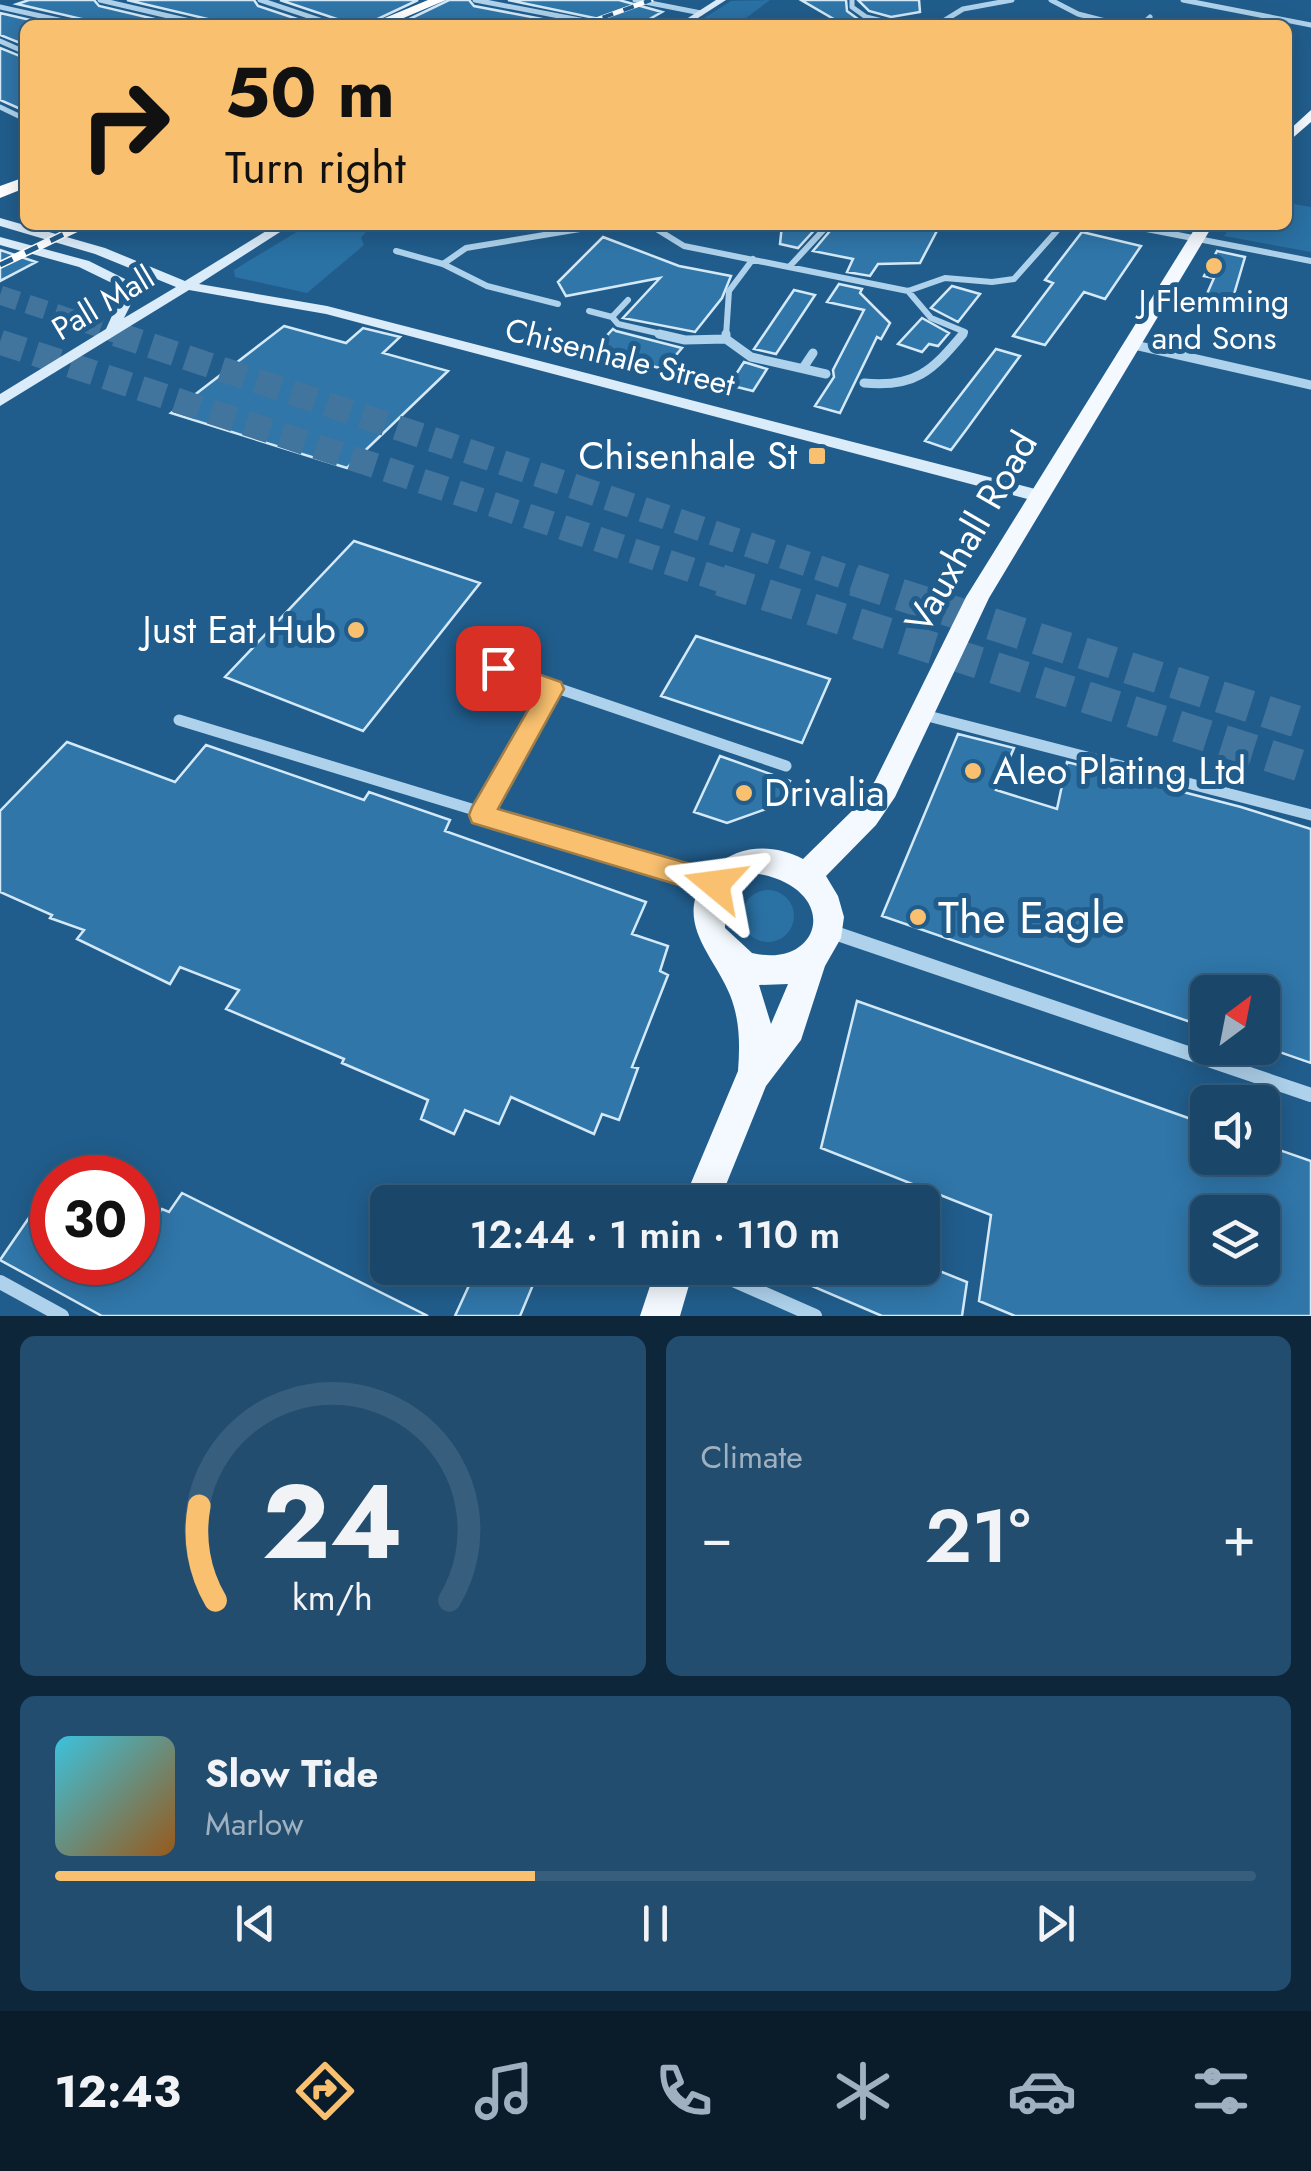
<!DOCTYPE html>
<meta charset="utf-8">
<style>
:root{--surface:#194669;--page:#224d6f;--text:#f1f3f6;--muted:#9fb1c0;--line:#375e7d;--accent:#f8c06f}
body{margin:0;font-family:Jost,sans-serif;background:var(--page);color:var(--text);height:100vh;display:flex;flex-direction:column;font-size:38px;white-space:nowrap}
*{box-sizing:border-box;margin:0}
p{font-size:32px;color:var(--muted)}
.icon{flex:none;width:55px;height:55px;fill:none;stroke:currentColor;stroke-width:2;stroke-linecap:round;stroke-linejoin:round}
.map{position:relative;height:1316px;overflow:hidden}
.details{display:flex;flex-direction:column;gap:20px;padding:20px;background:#0e263a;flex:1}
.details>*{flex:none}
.guide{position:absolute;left:20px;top:20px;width:1272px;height:210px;border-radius:15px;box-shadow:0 5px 25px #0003,0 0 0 2px var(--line);background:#f8c06f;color:#111;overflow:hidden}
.needle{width:65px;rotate:32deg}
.fabs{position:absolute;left:1190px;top:975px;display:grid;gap:20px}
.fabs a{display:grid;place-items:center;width:90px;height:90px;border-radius:15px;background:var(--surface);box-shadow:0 5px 25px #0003,0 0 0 2px var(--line);font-size:50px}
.speed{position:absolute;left:30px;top:1155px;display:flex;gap:20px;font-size:50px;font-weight:700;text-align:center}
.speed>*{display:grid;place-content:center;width:130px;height:130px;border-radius:50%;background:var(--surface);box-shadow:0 5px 25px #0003,0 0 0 2px var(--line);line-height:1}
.speed .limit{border:15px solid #d22;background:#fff;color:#111}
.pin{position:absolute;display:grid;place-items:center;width:85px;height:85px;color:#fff;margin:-42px;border-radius:20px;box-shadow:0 5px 15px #0006}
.me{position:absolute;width:110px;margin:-55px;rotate:286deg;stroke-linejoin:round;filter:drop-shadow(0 0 8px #0008)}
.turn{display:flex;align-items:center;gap:35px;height:210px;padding:0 40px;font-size:45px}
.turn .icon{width:130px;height:130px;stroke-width:2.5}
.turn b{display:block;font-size:70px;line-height:85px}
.big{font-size:75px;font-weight:600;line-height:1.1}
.details .widget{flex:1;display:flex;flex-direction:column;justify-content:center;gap:15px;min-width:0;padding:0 35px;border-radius:15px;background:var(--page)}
.details .dial{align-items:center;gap:0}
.dial svg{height:260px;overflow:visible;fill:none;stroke:var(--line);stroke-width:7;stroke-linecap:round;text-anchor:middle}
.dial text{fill:var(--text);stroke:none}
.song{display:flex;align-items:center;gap:30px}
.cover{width:120px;height:120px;border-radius:15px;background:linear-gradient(135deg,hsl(190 70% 55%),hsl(30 70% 35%))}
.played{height:10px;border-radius:5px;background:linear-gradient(90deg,var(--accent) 40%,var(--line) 40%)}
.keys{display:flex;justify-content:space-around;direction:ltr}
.heat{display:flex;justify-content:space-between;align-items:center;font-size:55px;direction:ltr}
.details .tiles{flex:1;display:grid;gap:20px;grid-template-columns:1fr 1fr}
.widget:last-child{grid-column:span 2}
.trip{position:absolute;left:370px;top:1185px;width:570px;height:100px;border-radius:15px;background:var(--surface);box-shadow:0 5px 25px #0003,0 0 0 2px var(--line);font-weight:600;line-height:100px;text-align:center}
.tab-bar{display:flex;height:160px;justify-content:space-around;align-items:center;background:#0a1c2a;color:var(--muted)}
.tab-bar .icon{width:70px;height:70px}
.tab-bar .selected{color:var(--accent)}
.tab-bar b{font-size:45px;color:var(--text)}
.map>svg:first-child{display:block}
.green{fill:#2a71a4}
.building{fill:#3076a9;stroke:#d3e9f8;stroke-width:2.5;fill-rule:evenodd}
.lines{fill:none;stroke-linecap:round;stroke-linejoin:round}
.highway-tunnel-far2{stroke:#42759d;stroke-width:19;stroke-dasharray:19 10;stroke-linecap:butt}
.highway-tunnel-far1{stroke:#42759d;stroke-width:25;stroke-dasharray:25 12;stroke-linecap:butt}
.highway-tunnel{stroke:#42759d;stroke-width:32;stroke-dasharray:32 16;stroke-linecap:butt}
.street-far4{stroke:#aed2ec;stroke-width:5}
.street-far3{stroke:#aed2ec;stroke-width:6}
.street-far2{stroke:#aed2ec;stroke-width:9}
.street-far1{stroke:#aed2ec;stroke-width:11}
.street{stroke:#aed2ec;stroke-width:14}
.secondary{fill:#daebf9;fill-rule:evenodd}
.primary{fill:#f3f9fe;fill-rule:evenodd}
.highway{fill:#fff;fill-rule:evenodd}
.rail-far1-casing{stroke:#fff;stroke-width:5}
.rail-casing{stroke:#fff;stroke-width:8}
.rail-far1{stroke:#215d8c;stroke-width:4;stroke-dasharray:11;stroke-linecap:butt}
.rail{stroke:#215d8c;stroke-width:5;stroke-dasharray:14;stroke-linecap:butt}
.route{fill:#f8c06f;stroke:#a17d48;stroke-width:2.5}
.poi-dot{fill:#f8c06f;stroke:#215d8c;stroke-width:4}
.labels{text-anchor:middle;stroke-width:10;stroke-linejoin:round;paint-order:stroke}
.far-poi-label{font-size:32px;fill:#fff;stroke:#215d8c}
.far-street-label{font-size:32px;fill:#fff;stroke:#215d8c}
.poi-label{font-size:38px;fill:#fff;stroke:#215d8c;text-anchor:end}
.street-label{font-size:38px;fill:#fff;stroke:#215d8c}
.near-poi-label{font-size:45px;fill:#fff;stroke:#215d8c;text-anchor:start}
</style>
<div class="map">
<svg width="1311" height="1316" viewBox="0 0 1311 1316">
<rect width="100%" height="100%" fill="#215d8c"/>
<path class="green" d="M770 0 737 25H693L731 1Z
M1288 203 1311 207V252L1224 236 1232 225H1288Z
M308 225H371L361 238 364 245 307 293 235 277 234 270Z
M742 916a26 26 0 1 1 52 0a26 26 0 1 1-52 0Z"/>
<path class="building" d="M29 0H94L99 6 180 25H87L82 19 17 4Z
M127 0H254L258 6 315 25H213L208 19Z
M280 0H418L365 25H341L337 19Z
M449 0H469L474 6 563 23 397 25Z
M508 0H619L662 12 639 25H628Z
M801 0H846L847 11 862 22 844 25Z
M858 0H919L920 12 891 17 869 11Z
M0 13 52 25H25V45L0 35Z
M0 48 25 58V111L0 100Z
M782 225H819L798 248 780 244Z
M835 225H940L920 263 878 264 870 276 847 272 853 259 813 251Z
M1082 232 1141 246 1105 299 1084 292 1045 345 1013 336 1053 283 1045 280Z
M603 237 679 266 731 276 722 298 695 332 623 318 660 278 566 296 558 282Z
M0 250 36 262 0 281Z
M1217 251 1245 257 1232 301 1206 296 1214 278 1204 276Z
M839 284 862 289 860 293 890 323 881 339 877 337 840 413 815 406 834 377 833 370 864 310 827 302Z
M952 286 980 294 958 322 931 308Z
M794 290 815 295 776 354 754 349Z
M922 318 949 333 938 346 929 344 922 352 898 344Z
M284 326 346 343 363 328 400 337 383 353 448 371 347 468 171 413Z
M613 329 616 331 682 348 664 369 605 355 598 345Z
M996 349 1020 356 966 430 951 450 925 441Z
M744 362 767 369 753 391 729 385Z
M354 541 480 583 363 731 225 677Z
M696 636 830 679 802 743 661 696Z
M958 734 1014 748 996 790 1057 809 1067 762 1241 807 1311 829V1063L1262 1046V992H1208V1028L882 916Z
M67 742 175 782 206 745 364 800 369 792 450 820 445 831 646 902 632 934 668 946 660 971 668 975 632 1067 638 1068 619 1120 602 1114 594 1134 511 1097 499 1124 465 1110 454 1134 421 1119 428 1100 342 1063 344 1059 226 1009 239 990 180 967 170 984 77 939 84 930 50 918 52 915 0 892V811Z
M720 756 790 781 780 804 727 823 694 812Z
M857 1001 1208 1125V1158H1262V1144L1311 1161V1316H1015L979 1301 991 1215 821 1148ZM1208 1212H1262V1268H1208Z
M182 1193 428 1316H102L0 1260 35 1209 52 1218V1262H138V1207L156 1217 162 1209 169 1212Z
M477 1268H540L520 1316H455Z
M770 1268H932L967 1282 962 1316H882Z"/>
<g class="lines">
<path class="highway-tunnel-far2" d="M0 295 124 336"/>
<path class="highway-tunnel-far1" d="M116 334 861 582
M0 342 728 582"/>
<path class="highway-tunnel" d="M720 580 1311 769
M854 580 1311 726"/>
<path class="street-far4" d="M100 0 207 25
M260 0 335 25
M475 0 606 25
M635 0 701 13
M852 0V7L866 17 899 25
M1051 0 1078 14 1121 25
M1183 0 1311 25
M0 7 81 25
M937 25 963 9 1012 0
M1141 25 1150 17
M0 41 25 52
M0 107 25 119"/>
<path class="street-far3" d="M650 225 684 246 908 291 945 278 992 282 1014 279 1062 225
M1126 225 1311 261
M396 251 443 264
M790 266 828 225
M908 291 931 318 965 332 961 336
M628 300 612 317 618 324 670 336
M558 304 487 286 443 264 466 248 604 225
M589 311 612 317
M726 336 729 291 753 259"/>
<path class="street-far2" d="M659 334 685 340 726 339 751 357 826 374
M726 339V334
M1130 344 1311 385
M803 368 813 353
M864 383C915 388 932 371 963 334"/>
<path class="street-far1" d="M498 668 786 766
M924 715 1311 815
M179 720 714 883
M482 815 552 689"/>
<path class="street" d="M829 931 1311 1095
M706 1268 815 1316
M0 1282 62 1316"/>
<path class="secondary" d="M716 0H726L687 25H677Z
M0 218 105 248 185 281 276 225H291L199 284 327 306 1039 490 1048 496 1039 502 326 314 189 290 0 406V394L106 329 120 298 114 284 79 267 0 245V237L89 261 125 279 134 298 124 318 176 287 95 254 0 226Z"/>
<path class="primary" d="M1311 110V122L1288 142V131Z
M1197 225H1213L989 598 895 797 876 825 826 876 838 896 844 917 841 938 825 966 801 1040 766 1086 719 1202H683L738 1071C740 1045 740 1020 730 995 714 956 677 926 702 882 710 868 722 859 737 853 759 845 782 848 803 859L856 807 875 781 966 597ZM754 873C843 887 823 970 752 953L725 928V898L738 883ZM788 984 771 1024 759 985Z
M656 1268H694L680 1316H640Z"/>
<path class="highway" d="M428 0H446L387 25H368Z
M25 177V188L0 198V186Z"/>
<g class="rail-far1-casing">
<path id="rail-far1" d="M582 25 651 0"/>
</g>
<g class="rail-casing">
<path id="rail" d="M0 265 83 225"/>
</g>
<use href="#rail-far1" class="rail-far1"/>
<use href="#rail" class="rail"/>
</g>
<path class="route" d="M498 660 561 682 564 689 498 809 715 871 725 875 729 884 725 892 715 896 472 823 469 815 472 807 538 693 489 675 486 668Z"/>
<g class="poi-dot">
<circle cx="1214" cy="266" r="10"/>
<rect x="807" y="446" width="20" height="20" rx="5"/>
<circle cx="356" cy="630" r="10"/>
<circle cx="973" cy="771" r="10"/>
<circle cx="744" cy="793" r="10"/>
<circle cx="918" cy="917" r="10"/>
</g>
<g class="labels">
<g class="far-poi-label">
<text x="1214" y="312">J Flemming<tspan x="1214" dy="37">and Sons</tspan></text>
</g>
<g class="far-street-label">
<text transform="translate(103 303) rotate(-31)" y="11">Pall Mall</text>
<text transform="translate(620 357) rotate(14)" y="11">Chisenhale Street</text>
</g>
<g class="poi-label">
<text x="797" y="469">Chisenhale St</text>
<text x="336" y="643">Just Eat Hub</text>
<text x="993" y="784" text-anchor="start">Aleo Plating Ltd</text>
<text x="764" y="806" text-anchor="start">Drivalia</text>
</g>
<g class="street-label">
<text transform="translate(971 532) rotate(-60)" y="13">Vauxhall Road</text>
</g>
<g class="near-poi-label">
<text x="938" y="933">The Eagle</text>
</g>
</g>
</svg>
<div class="fabs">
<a><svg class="needle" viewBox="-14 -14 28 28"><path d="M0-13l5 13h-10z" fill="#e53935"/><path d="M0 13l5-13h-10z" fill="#9fb1c0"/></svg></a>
<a><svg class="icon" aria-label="sound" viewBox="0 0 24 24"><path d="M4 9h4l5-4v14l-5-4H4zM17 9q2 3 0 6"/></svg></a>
<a><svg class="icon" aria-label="layers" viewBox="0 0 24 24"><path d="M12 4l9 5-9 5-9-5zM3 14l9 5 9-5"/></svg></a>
</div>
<div class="speed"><div class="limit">30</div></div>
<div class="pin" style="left:498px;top:668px;background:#d93025"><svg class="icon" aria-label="arrive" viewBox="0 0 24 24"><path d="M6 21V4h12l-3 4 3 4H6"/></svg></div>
<svg class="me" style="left:715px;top:884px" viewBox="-20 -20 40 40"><path d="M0-17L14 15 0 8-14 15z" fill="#f8c06f" stroke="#fff" stroke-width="4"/></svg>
<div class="trip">12:44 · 1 min · 110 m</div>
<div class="guide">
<div class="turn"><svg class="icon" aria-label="right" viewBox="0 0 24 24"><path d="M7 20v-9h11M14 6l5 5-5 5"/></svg><div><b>50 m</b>Turn right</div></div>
</div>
</div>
<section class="details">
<div class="tiles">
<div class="widget dial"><svg viewBox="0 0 100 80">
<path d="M14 69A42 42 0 1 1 86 69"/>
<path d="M14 69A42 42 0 0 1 9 40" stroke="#f8c06f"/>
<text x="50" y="56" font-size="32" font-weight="700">24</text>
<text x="50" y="72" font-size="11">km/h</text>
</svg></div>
<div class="widget"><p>Climate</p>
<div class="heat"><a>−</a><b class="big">21°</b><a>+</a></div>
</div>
<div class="widget">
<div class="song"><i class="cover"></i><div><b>Slow Tide</b><p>Marlow</p></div></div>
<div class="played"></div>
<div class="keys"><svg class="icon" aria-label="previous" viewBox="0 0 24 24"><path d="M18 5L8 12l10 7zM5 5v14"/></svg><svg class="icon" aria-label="pause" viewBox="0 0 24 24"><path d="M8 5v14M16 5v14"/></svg><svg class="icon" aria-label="next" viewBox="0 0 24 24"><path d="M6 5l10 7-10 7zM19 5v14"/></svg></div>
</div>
</div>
</section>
<nav class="tab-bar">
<b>12:43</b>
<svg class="icon selected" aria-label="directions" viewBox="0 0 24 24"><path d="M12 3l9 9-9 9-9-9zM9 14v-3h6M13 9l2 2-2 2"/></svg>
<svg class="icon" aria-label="music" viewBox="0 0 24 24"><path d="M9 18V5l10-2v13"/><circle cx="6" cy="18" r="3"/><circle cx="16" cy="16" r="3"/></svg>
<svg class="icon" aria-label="phone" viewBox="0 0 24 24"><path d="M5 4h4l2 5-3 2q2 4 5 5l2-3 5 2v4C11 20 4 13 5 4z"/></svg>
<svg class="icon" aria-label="climate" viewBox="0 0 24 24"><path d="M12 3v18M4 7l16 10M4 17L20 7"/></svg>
<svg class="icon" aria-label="car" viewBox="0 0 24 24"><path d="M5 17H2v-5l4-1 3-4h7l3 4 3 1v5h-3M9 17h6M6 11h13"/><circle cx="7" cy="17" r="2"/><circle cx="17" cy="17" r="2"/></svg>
<svg class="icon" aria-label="filters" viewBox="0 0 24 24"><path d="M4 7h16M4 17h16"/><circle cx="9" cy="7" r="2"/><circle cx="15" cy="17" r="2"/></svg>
</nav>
